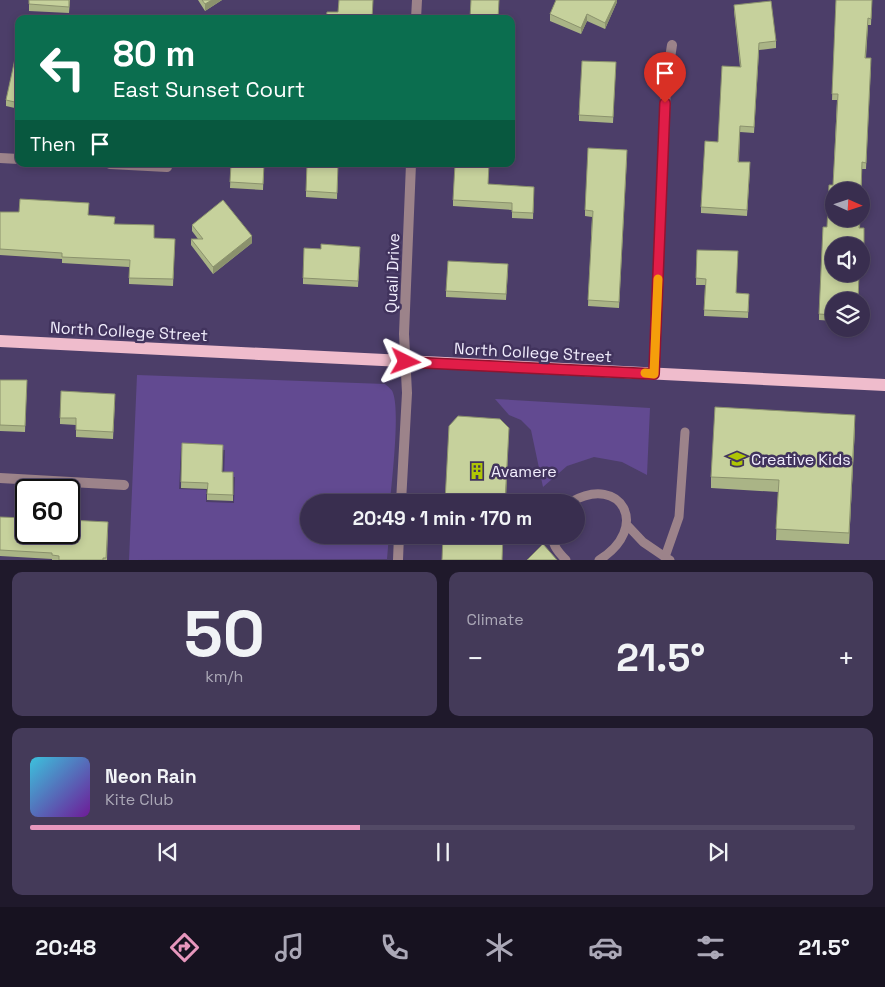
<!DOCTYPE html>
<meta charset="utf-8">
<style>
:root{--surface:#392e4f;--page:#443a59;--text:#f1f3f6;--muted:#aba8b7;--line:#534a66;--accent:#e797bd}
body{margin:0;font-family:"Space Grotesk",sans-serif;background:var(--page);color:var(--text);height:100vh;display:flex;flex-direction:column;font-size:19px;white-space:nowrap}
*{box-sizing:border-box;margin:0}
p{font-size:16px;color:var(--muted)}
.icon{flex:none;width:28px;height:28px;fill:none;stroke:currentColor;stroke-width:2;stroke-linecap:round;stroke-linejoin:round}
.map{position:relative;height:560px;overflow:hidden}
.side{display:flex;flex-direction:column;gap:12px;padding:12px;background:#1f192b;flex:1}
.side>*{flex:none}
.guide{position:absolute;left:15px;top:15px;width:500px;height:152px;border-radius:10px;box-shadow:0 2px 8px #0003,0 0 0 1px var(--line);background:#0b6e4f;color:#fff;overflow:hidden}
.needle{width:32px;rotate:93deg}
.buttons{position:absolute;left:825px;top:182px;display:grid;gap:10px}
.buttons a{display:grid;place-items:center;width:45px;height:45px;border-radius:50%;background:var(--surface);box-shadow:0 2px 8px #0003,0 0 0 1px var(--line);font-size:25px}
.speed{position:absolute;left:15px;top:479px;display:flex;gap:10px;font-size:25px;font-weight:700;text-align:center}
.speed>*{display:grid;place-content:center;width:65px;height:65px;border-radius:50%;background:var(--surface);box-shadow:0 2px 8px #0003,0 0 0 1px var(--line);line-height:1}
.speed .limit{border:2px solid #111;border-radius:8px;background:#fff;color:#111}
.pin{position:absolute;display:grid;place-items:center;width:42px;height:42px;color:#fff;margin:-51px -21px;border-radius:50% 50% 50% 0;rotate:-45deg;box-shadow:0 0 5px #0007}
.pin .icon{rotate:45deg}
.me{position:absolute;width:55px;margin:-28px;rotate:93deg;stroke-linejoin:round;filter:drop-shadow(0 0 4px #0008)}
.turn{display:flex;align-items:center;gap:18px;height:105px;padding:0 15px;font-size:22px}
.turn .icon{width:65px;height:65px;stroke-width:2.5}
.turn b{display:block;font-size:35px;line-height:42px}
.then{display:flex;align-items:center;height:48px;padding:0 15px;background:#0003;gap:10px;font-size:19px}
.big{font-size:38px;font-weight:800;line-height:1.1}
.side .widget{flex:1;display:flex;flex-direction:column;justify-content:center;gap:8px;min-width:0;padding:0 18px;border-radius:10px;background:var(--page)}
.side .dial{align-items:center;gap:0}
.dial b{font-size:65px;line-height:1}
.song{display:flex;align-items:center;gap:15px}
.cover{width:60px;height:60px;border-radius:8px;background:linear-gradient(135deg,hsl(190 70% 55%),hsl(280 70% 35%))}
.played{height:5px;border-radius:2px;background:linear-gradient(90deg,var(--accent) 40%,var(--line) 40%)}
.keys{display:flex;justify-content:space-around;direction:ltr}
.heat{display:flex;justify-content:space-between;align-items:center;font-size:28px;direction:ltr}
.side .tiles{flex:1;display:grid;gap:12px;grid-template-columns:1fr 1fr}
.widget:last-child{grid-column:span 2}
.trip{position:absolute;left:300px;top:494px;width:285px;height:50px;border-radius:25px;background:var(--surface);box-shadow:0 2px 8px #0003,0 0 0 1px var(--line);font-weight:800;line-height:50px;text-align:center}
.menu{display:flex;height:80px;justify-content:space-around;align-items:center;background:#171220;color:var(--muted)}
.menu .icon{width:35px;height:35px}
.menu .selected{color:var(--accent)}
.menu b{font-size:22px;color:var(--text)}
.map>svg:first-child{display:block}
.green{fill:#624a91;fill-rule:evenodd}
.lines{fill:none;stroke-linecap:round;stroke-linejoin:round}
.service{stroke:#9c838a;stroke-width:9}
.minor{stroke:#9c838a;stroke-width:10}
.primary{stroke:#efbccc;stroke-width:12}
.wall{fill:#aab486}
.shaded-wall{fill:#8b926d}
.building{fill:#c6d19c;stroke:#8b926d}
.route-casing{stroke:#92132f;stroke-width:12}
.route{stroke:#e11d48;stroke-width:9}
.slow{stroke:#f59e0b;stroke-width:9}
.labels{text-anchor:middle;stroke-width:5;stroke-linejoin:round;paint-order:stroke}
.street-label{font-size:16px;fill:#f1edfd;stroke:#41335d}
.poi-label{font-size:16px;fill:#f1edfd;stroke:#41335d;text-anchor:start}
</style>
<div class="map">
<svg width="885" height="560" viewBox="0 0 885 560">
<rect width="100%" height="100%" fill="#4c3e69"/>
<path class="green" d="M137 375 385 384C388 387 392 389 393 393 400 411 392 480 390 502H309V535H389L387 559 129 560ZM181 448 225 450 224 477H235L234 503 206 502V490L179 489Z
M495 399 650 408 647 475 622 462 594 457 567 466 543 487 531 430 521 420 509 415Z"/>
<g class="lines">
<path class="service" d="M571 502C622 473 651 528 599 560
M627 525 643 542 665 557
M552 535C553 546 558 552 566 560
M670 560 665 557 679 517 685 432"/>
<path class="minor" d="M416 19 417 0
M0 158 19 159
M110 164 167 167
M654 374 666 84 672 45
M0 478 124 485
M401 502 407 393 404 334 411 164
M398 560 399 535"/>
<path class="primary" d="M0 341 885 385"/>
</g>
<path class="wall" d="M29 0H70L69 13 29 11Z
M198 0H222L205 11Z
M617 0V2L605 29 587 21 581 34 550 21V14Z
M836 0H872L871 25H868L866 58 871 65 866 169H862L860 228H864V257H861V246L834 301V321L819 320V314L827 227 833 185 837 100H832Z
M734 5 776 41V48L759 50 754 133 740 132 739 162 750 169 747 216 701 213V207L718 142 740 67 734 11Z
M19 46V109L6 106V100Z
M616 62 613 123 579 121V115Z
M627 156 619 308 588 306 592 217 585 216V210Z
M231 164H264L263 190 230 188Z
M338 164 337 199 306 197V191Z
M488 184 534 187 533 219 512 218V210L453 206V200Z
M0 212 89 215 154 238 175 239 173 286 129 284V267L62 263V259L0 255Z
M192 225 252 243 213 274 191 245V239H198L192 231Z
M321 249 360 253 358 287 303 284V278Z
M697 250 737 293 749 294 748 318 704 316 705 285H696Z
M508 270 506 300 446 297V291Z
M0 380H27L25 432 0 431Z
M115 400 113 439 76 437V425L60 424V418Z
M855 427 849 544 776 540 778 492 711 488V477Z
M182 443 222 472H233V501L207 500V489L181 488Z
M0 517 108 522 107 560H52V559L0 556Z"/>
<path class="shaded-wall" d="M212 0H222L205 11V4Z
M616 0H617V2L605 29V23Z
M587 14V21L581 34V28Z
M252 236V243L213 274V267Z
M855 415V427L849 544V533Z
M509 428 506 502H505Z"/>
<path class="building" d="M29 0H69V7L29 4Z
M202 0H212L205 4Z
M339 0H373L372 19H326L327 12H338Z
M471 0H499L498 19H463L464 17 470 18Z
M556 0H616L605 23 587 14 581 28 550 14Z
M836 0H872L871 19 868 18 865 58H871L866 163 862 162 861 191H834V219H860L859 228H864V251H861V246H834V274H859L858 301H834V315L819 314 823 227H827L829 185H833L838 94H832Z
M771 1 776 41 759 43 754 127 740 126 738 162H750L747 210 701 207 705 141 718 142 722 66 741 67 734 5Z
M18 45 19 46V103L6 100Z
M582 61 616 62 613 117 579 115Z
M588 148 627 150 619 302 588 300 593 211 585 210Z
M231 164H264L263 184 230 182Z
M307 164H338L337 193 306 191Z
M455 164H489L488 184 534 187 533 213 512 212V203L453 200Z
M20 199 89 203 88 215 115 217 114 224 154 225V238L175 239 173 279 129 278 130 260 62 257V253L0 249V212H19Z
M223 200 252 236 213 267 191 239H203L192 225Z
M321 244 360 247 358 281 303 278 304 248 321 249Z
M697 250 738 251 736 293 749 294 748 312 704 310 706 279 696 278Z
M448 261 508 264 506 294 446 291Z
M0 380H27L25 426 0 425Z
M61 391 115 394 113 432 76 430V418H60Z
M715 407 855 415 849 533 776 529 779 480 711 477Z
M458 416 500 419 509 428 505 502H445L449 426Z
M182 443 223 445 222 472H233V495L207 494 208 483 181 482Z
M0 517 26 518V532H69V520L108 522 106 558H103V560H59V556L52 555V553L0 550Z
M443 535H503L502 560H442Z
M543 544 557 560H527Z"/>
<g class="lines">
<g class="route-casing">
<path id="route" d="M406 362 654 374 665 103"/>
</g>
<use href="#route" class="route"/>
<path class="slow" d="M645 373 654 374 658 279"/>
</g>
<defs>
<g id="school-bare" transform="scale(1.35)"><path d="M0-5L7-2L0 1L-7-2ZM-4 1L0 2.5L4 1V4Q0 6-4 4Z" fill="#afc505" stroke="#41335d" stroke-width="2.5" paint-order="stroke"/></g>
<g id="building-bare" transform="scale(1.35)"><path d="M-4-6H4V6H1V3H-1V6H-4ZM-2.5-4.3h1.7v1.8h-1.7ZM.8-4.3h1.7v1.8H.8ZM-2.5-1h1.7V.8h-1.7ZM.8-1h1.7V.8H.8Z" fill="#afc505" stroke="#41335d" stroke-width="2.5" paint-order="stroke"/></g>
</defs>
<g fill-rule="evenodd">
<use href="#school-bare" x="737" y="459"/>
<use href="#building-bare" x="477" y="471"/>
</g>
<g class="labels">
<g class="street-label">
<text transform="translate(392 273) rotate(-88)" y="6">Quail Drive</text>
<text transform="translate(129 331) rotate(3)" y="6">North College Street</text>
<text transform="translate(533 352) rotate(3)" y="6">North College Street</text>
</g>
<g class="poi-label">
<text x="751" y="465">Creative Kids</text>
<text x="491" y="477">Avamere</text>
</g>
</g>
</svg>
<div class="buttons">
<a><svg class="needle" viewBox="-14 -14 28 28"><path d="M0-13l5 13h-10z" fill="#e53935"/><path d="M0 13l5-13h-10z" fill="#aba8b7"/></svg></a>
<a><svg class="icon" aria-label="sound" viewBox="0 0 24 24"><path d="M4 9h4l5-4v14l-5-4H4zM17 9q2 3 0 6"/></svg></a>
<a><svg class="icon" aria-label="layers" viewBox="0 0 24 24"><path d="M12 4l9 5-9 5-9-5zM3 14l9 5 9-5"/></svg></a>
</div>
<div class="speed"><div class="limit">60</div></div>
<div class="pin" style="left:665px;top:103px;background:#d93025"><svg class="icon" aria-label="arrive" viewBox="0 0 24 24"><path d="M6 21V4h12l-3 4 3 4H6"/></svg></div>
<svg class="me" style="left:406px;top:362px" viewBox="-20 -20 40 40"><path d="M0-17L14 15 0 8-14 15z" fill="#e11d48" stroke="#fff" stroke-width="4"/></svg>
<div class="trip">20:49 · 1 min · 170 m</div>
<div class="guide">
<div class="turn"><svg class="icon" aria-label="left" viewBox="0 0 24 24"><path d="M17 20v-9H6M10 6l-5 5 5 5"/></svg><div><b>80 m</b>East Sunset Court</div></div>
<div class="then">Then<svg class="icon" aria-label="arrive" viewBox="0 0 24 24"><path d="M6 21V4h12l-3 4 3 4H6"/></svg></div>
</div>
</div>
<section class="side">
<div class="tiles">
<div class="widget dial"><b>50</b><p>km/h</p></div>
<div class="widget"><p>Climate</p>
<div class="heat"><a>−</a><b class="big">21.5°</b><a>+</a></div>
</div>
<div class="widget">
<div class="song"><i class="cover"></i><div><b>Neon Rain</b><p>Kite Club</p></div></div>
<div class="played"></div>
<div class="keys"><svg class="icon" aria-label="previous" viewBox="0 0 24 24"><path d="M18 5L8 12l10 7zM5 5v14"/></svg><svg class="icon" aria-label="pause" viewBox="0 0 24 24"><path d="M8 5v14M16 5v14"/></svg><svg class="icon" aria-label="next" viewBox="0 0 24 24"><path d="M6 5l10 7-10 7zM19 5v14"/></svg></div>
</div>
</div>
</section>
<nav class="menu">
<b>20:48</b>
<svg class="icon selected" aria-label="directions" viewBox="0 0 24 24"><path d="M12 3l9 9-9 9-9-9zM9 14v-3h6M13 9l2 2-2 2"/></svg>
<svg class="icon" aria-label="music" viewBox="0 0 24 24"><path d="M9 18V5l10-2v13"/><circle cx="6" cy="18" r="3"/><circle cx="16" cy="16" r="3"/></svg>
<svg class="icon" aria-label="phone" viewBox="0 0 24 24"><path d="M5 4h4l2 5-3 2q2 4 5 5l2-3 5 2v4C11 20 4 13 5 4z"/></svg>
<svg class="icon" aria-label="climate" viewBox="0 0 24 24"><path d="M12 3v18M4 7l16 10M4 17L20 7"/></svg>
<svg class="icon" aria-label="car" viewBox="0 0 24 24"><path d="M5 17H2v-5l4-1 3-4h7l3 4 3 1v5h-3M9 17h6M6 11h13"/><circle cx="7" cy="17" r="2"/><circle cx="17" cy="17" r="2"/></svg>
<svg class="icon" aria-label="filters" viewBox="0 0 24 24"><path d="M4 7h16M4 17h16"/><circle cx="9" cy="7" r="2"/><circle cx="15" cy="17" r="2"/></svg>
<b>21.5°</b>
</nav>
